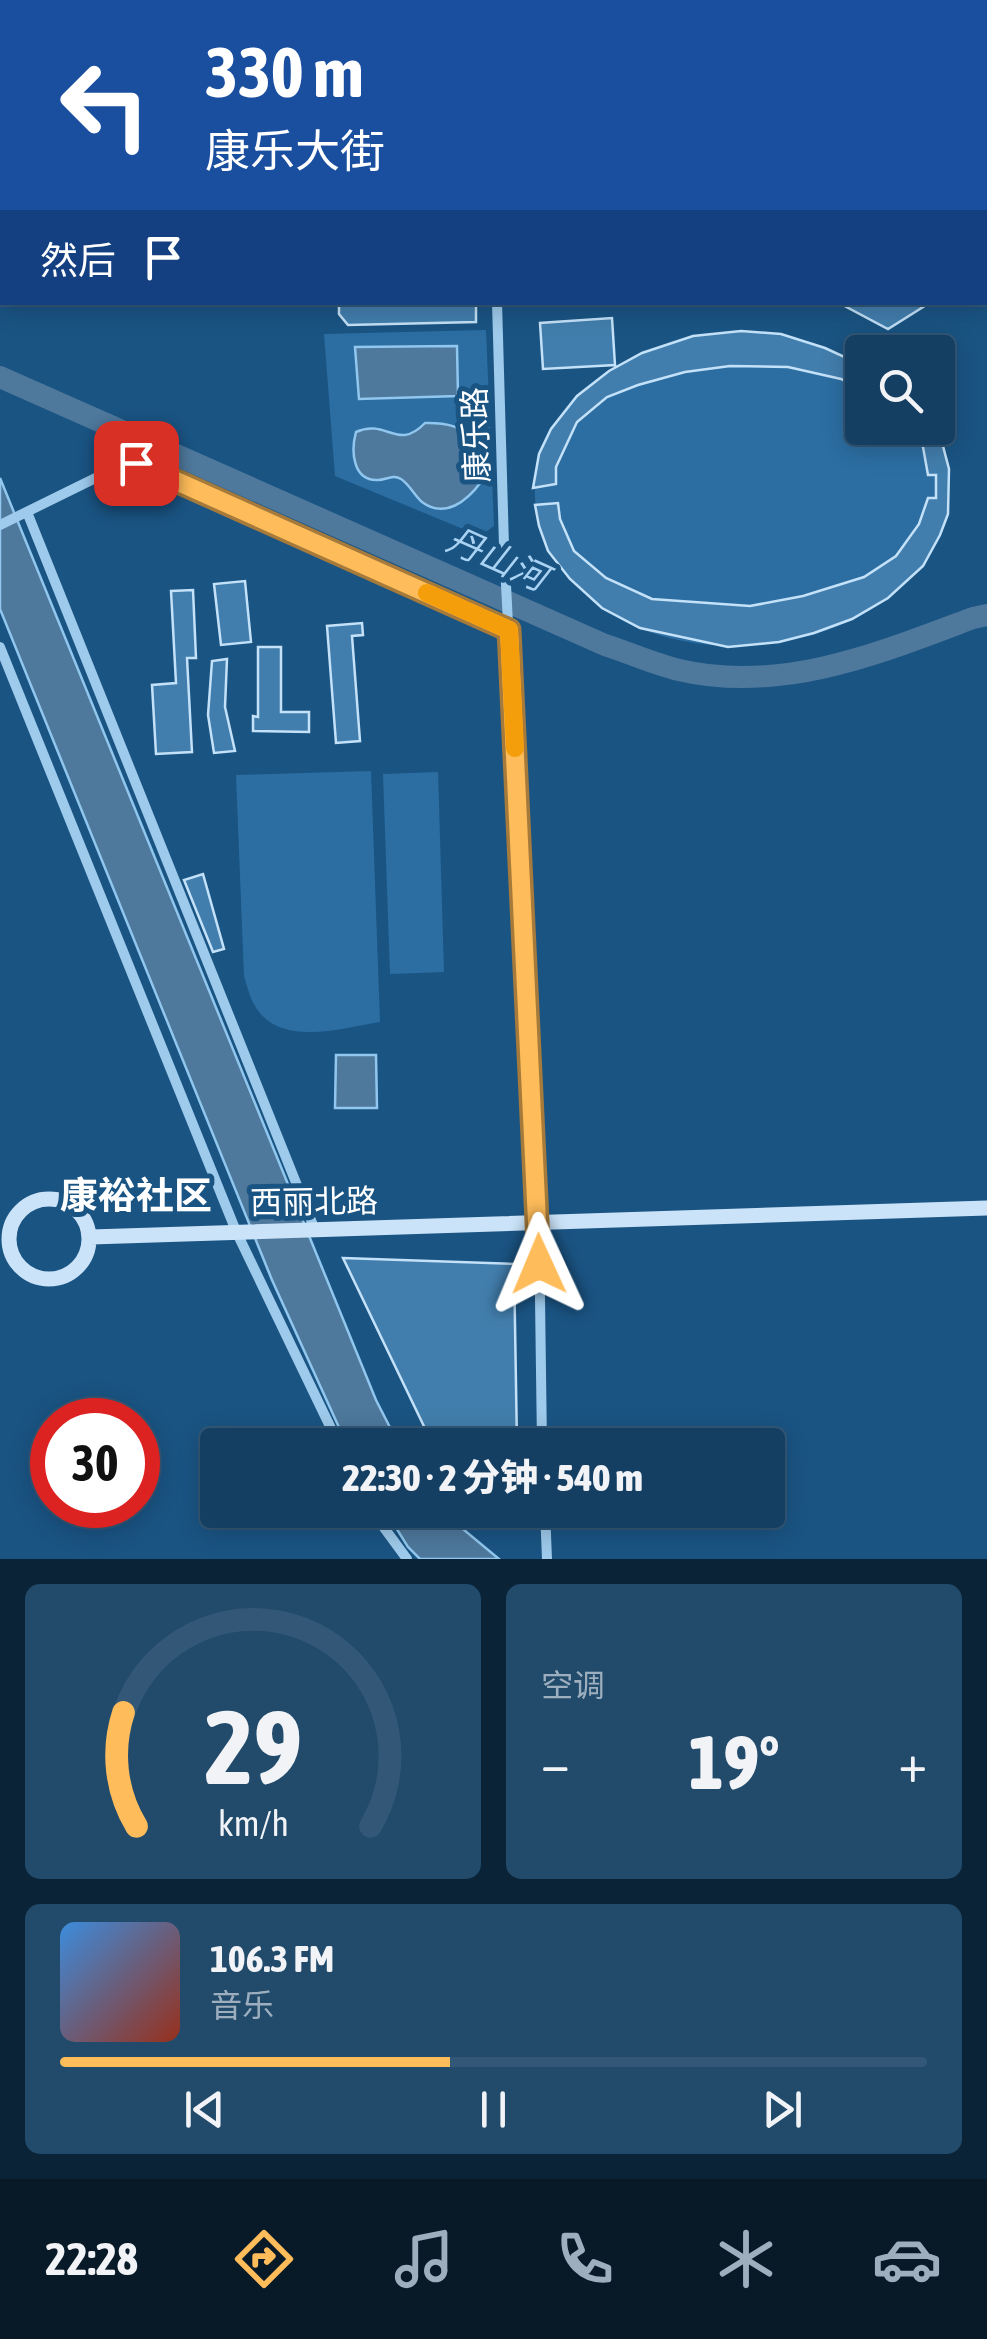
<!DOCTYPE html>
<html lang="zh">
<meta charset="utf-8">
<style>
:root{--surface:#143f62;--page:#214a6b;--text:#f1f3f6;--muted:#9dafbe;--line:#335877;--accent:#febc5a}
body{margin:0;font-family:"Asap Condensed","Noto Sans SC",sans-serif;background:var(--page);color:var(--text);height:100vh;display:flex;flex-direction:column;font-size:38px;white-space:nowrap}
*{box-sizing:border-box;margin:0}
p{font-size:32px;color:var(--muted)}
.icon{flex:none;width:55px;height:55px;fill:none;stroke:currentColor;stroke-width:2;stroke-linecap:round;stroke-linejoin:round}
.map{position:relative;height:1559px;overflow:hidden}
.side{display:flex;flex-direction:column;gap:25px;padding:25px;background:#0b2336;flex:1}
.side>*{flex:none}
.guide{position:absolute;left:0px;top:0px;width:988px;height:305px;box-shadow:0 5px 25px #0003,0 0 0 2px var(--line);background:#1a4fa0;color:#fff;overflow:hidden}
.fabs{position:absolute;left:845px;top:335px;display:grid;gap:20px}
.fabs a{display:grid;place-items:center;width:110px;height:110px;border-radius:10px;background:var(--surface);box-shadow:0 5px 25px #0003,0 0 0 2px var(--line);font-size:50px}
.speed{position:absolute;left:30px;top:1398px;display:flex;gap:20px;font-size:50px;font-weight:700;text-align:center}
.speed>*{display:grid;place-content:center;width:130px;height:130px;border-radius:50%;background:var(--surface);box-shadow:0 5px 25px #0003,0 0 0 2px var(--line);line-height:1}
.speed .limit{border:15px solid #d22;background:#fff;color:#111}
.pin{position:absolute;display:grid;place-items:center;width:85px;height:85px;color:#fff;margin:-42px;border-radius:20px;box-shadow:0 5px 15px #0006}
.me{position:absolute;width:110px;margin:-55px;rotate:359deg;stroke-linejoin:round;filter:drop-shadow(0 0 8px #0008)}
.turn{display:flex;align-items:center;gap:35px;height:210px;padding:0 40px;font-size:45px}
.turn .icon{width:130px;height:130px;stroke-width:2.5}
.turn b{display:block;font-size:70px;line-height:85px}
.then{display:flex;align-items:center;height:95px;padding:0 40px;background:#0003;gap:20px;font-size:38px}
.big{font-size:75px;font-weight:800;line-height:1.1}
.side .widget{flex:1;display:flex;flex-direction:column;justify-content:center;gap:15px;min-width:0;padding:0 35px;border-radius:15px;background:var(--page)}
.side .dial{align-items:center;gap:0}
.dial svg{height:260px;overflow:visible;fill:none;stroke:var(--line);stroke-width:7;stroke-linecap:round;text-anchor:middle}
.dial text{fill:var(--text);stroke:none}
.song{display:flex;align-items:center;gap:30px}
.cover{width:120px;height:120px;border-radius:15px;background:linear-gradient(135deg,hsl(210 70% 55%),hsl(10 70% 35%))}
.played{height:10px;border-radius:5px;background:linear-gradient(90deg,var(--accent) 45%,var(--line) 45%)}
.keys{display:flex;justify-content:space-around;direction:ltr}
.heat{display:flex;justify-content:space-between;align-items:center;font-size:55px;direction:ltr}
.side .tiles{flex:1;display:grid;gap:25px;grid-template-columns:1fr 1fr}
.widget:last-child{grid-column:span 2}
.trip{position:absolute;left:200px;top:1428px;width:585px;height:100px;border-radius:10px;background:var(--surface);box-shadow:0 5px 25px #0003,0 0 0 2px var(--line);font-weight:800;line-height:100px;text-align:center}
.dock{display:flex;height:160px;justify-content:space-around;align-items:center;background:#081927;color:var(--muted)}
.dock .icon{width:70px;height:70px}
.dock .current{color:var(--accent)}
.dock b{font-size:45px;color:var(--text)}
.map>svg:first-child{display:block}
.green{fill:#2c6ea2}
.water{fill:#4e789c;stroke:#91c7ee;stroke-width:2.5}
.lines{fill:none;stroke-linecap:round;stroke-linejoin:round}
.river{stroke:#4e789c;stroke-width:22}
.building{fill:#427ead;stroke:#c3e1f8;stroke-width:2.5}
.street{stroke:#9ecaeb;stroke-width:10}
.secondary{stroke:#cae3f8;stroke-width:15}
.route-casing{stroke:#a57a3a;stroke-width:25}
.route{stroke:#febc5a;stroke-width:18}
.slow{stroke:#f59e0b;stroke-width:18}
.labels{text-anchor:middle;stroke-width:10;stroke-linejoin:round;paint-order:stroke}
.street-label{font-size:32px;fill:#fff;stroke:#1a5483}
.water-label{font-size:35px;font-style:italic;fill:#aad3f3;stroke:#1a5483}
.quarter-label{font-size:38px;font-weight:bold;fill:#fff;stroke:#1a5483}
</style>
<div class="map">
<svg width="987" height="1559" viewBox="0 0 987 1559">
<rect width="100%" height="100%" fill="#1a5483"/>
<path class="green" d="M486 330 494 526 480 536 335 476 324 334Z
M741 331C786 335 822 346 862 365V428H936C955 462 953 510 935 544 883 641 735 668 639 628 617 619 599 605 582 590 558 569 542 545 537 514 532 485 535 460 549 434 587 363 668 338 741 331Z
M371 771 380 1022C341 1028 280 1048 255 1006 250 998 247 986 244 976L236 775Z
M438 772 444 972 390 974 383 774Z"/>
<path class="water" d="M457 346 458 396 359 399 355 347Z
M425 423C469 422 483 440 481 482 467 501 445 519 422 502 415 496 409 484 401 479 393 474 386 480 378 480 352 481 351 450 356 432 387 418 397 452 425 423Z
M0 478 376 1400 399 1445H347L272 1280 0 609Z
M336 1055H376L377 1108H335Z
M385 1510H440L499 1559H420L408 1547Z"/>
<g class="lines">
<path class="river" d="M0 377 605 645C630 653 654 664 679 670 781 694 880 653 973 618L987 615"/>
</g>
<path class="building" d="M339 302H476V322L348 325 339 314Z
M837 302H931L888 329Z
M612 318 615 365 543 369 540 323Z
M741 331 781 334 825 348 862 365V390L841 379 788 367 730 366 685 372 638 385 607 397 577 422 556 467V484L533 488 539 454 551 429 577 396 609 371 642 353 693 336Z
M910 428H936L939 431 949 469 948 514 940 535 923 566 888 598 852 619 814 633 779 642 728 647 640 628 602 608 570 579 548 551 539 526 535 505 558 503 560 519 574 551 606 578 652 599 750 606 803 596 864 577 896 556 919 524 928 498H936V475H928L923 447Z
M245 581 251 642 221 645 214 584Z
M193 590 196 658H187L192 752 156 754 152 685 176 683 171 591Z
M362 623 363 635 352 636 360 741 336 743 327 626Z
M258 647H281V712H309V732L253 731V716L258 717Z
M227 659 225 707 235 751 214 753 208 715 212 661Z
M203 874 224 949 213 952 184 880Z
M343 1258 514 1264 517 1445H433Z"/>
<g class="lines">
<path class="street" d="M488 0V2
M497 302 504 546 539 1225 542 1445
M27 512 315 1230
M0 525 122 465 136 463 509 630
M0 647 236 1231 339 1445
M371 1510 407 1559
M545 1510 547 1559"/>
<path class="secondary" d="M9 1239a40 40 0 1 1 80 0a40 40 0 1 1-80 0Z
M91 1237 987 1208"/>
</g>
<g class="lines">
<g class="route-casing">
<path id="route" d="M136 463 509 630 539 1264"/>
</g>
<use href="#route" class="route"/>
<path class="slow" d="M427 593 509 630 515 748"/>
</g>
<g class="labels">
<g class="street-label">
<text transform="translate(476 435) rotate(-92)" y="11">康乐路</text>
<text transform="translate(314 1202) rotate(-1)" y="11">西丽北路</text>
</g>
<g class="water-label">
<text transform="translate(497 559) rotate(24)" y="12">丹山河</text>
</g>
<g class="quarter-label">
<text x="136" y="1209">康裕社区</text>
</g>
</g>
</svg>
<div class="fabs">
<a><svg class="icon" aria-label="search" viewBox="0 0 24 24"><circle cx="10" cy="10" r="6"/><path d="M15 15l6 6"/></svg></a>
</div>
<div class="speed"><div class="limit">30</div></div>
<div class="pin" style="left:136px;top:463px;background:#d93025"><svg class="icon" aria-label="arrive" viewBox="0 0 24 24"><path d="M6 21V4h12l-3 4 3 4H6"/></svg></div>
<svg class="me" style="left:539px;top:1264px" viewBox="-20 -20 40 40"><path d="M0-17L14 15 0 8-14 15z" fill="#febc5a" stroke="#fff" stroke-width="4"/></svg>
<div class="trip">22:30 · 2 分钟 · 540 m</div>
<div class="guide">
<div class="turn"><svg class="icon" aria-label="left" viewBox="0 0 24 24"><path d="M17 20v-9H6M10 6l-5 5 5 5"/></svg><div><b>330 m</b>康乐大街</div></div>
<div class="then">然后<svg class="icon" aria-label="arrive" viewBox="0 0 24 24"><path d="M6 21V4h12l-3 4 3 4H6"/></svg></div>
</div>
</div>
<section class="side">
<div class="tiles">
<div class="widget dial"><svg viewBox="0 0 100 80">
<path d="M14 69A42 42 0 1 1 86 69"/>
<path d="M14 69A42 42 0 0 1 10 34" stroke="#febc5a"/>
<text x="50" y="56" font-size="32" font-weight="700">29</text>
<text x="50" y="72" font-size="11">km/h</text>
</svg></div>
<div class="widget"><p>空调</p>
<div class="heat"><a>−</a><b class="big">19°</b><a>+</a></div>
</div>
<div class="widget">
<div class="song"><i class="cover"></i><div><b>106.3 FM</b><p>音乐</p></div></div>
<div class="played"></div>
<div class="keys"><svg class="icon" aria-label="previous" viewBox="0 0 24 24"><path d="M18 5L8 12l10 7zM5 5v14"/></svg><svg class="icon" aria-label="pause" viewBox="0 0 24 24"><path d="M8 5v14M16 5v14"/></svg><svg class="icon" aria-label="next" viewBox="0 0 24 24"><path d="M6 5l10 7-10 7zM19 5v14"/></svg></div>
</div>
</div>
</section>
<nav class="dock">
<b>22:28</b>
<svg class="icon current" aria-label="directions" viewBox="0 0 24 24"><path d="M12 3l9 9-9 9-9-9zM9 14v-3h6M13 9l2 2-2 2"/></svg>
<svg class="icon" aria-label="music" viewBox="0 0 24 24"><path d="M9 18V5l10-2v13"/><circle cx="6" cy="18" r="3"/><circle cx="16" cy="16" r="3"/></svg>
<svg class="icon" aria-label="phone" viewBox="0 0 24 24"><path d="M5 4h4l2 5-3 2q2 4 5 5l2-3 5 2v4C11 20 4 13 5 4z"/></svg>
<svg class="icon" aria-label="climate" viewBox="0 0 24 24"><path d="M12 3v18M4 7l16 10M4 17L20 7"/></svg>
<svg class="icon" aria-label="car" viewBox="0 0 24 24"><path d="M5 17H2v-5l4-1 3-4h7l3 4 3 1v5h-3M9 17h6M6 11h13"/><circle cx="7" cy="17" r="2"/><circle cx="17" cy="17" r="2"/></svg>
</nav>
